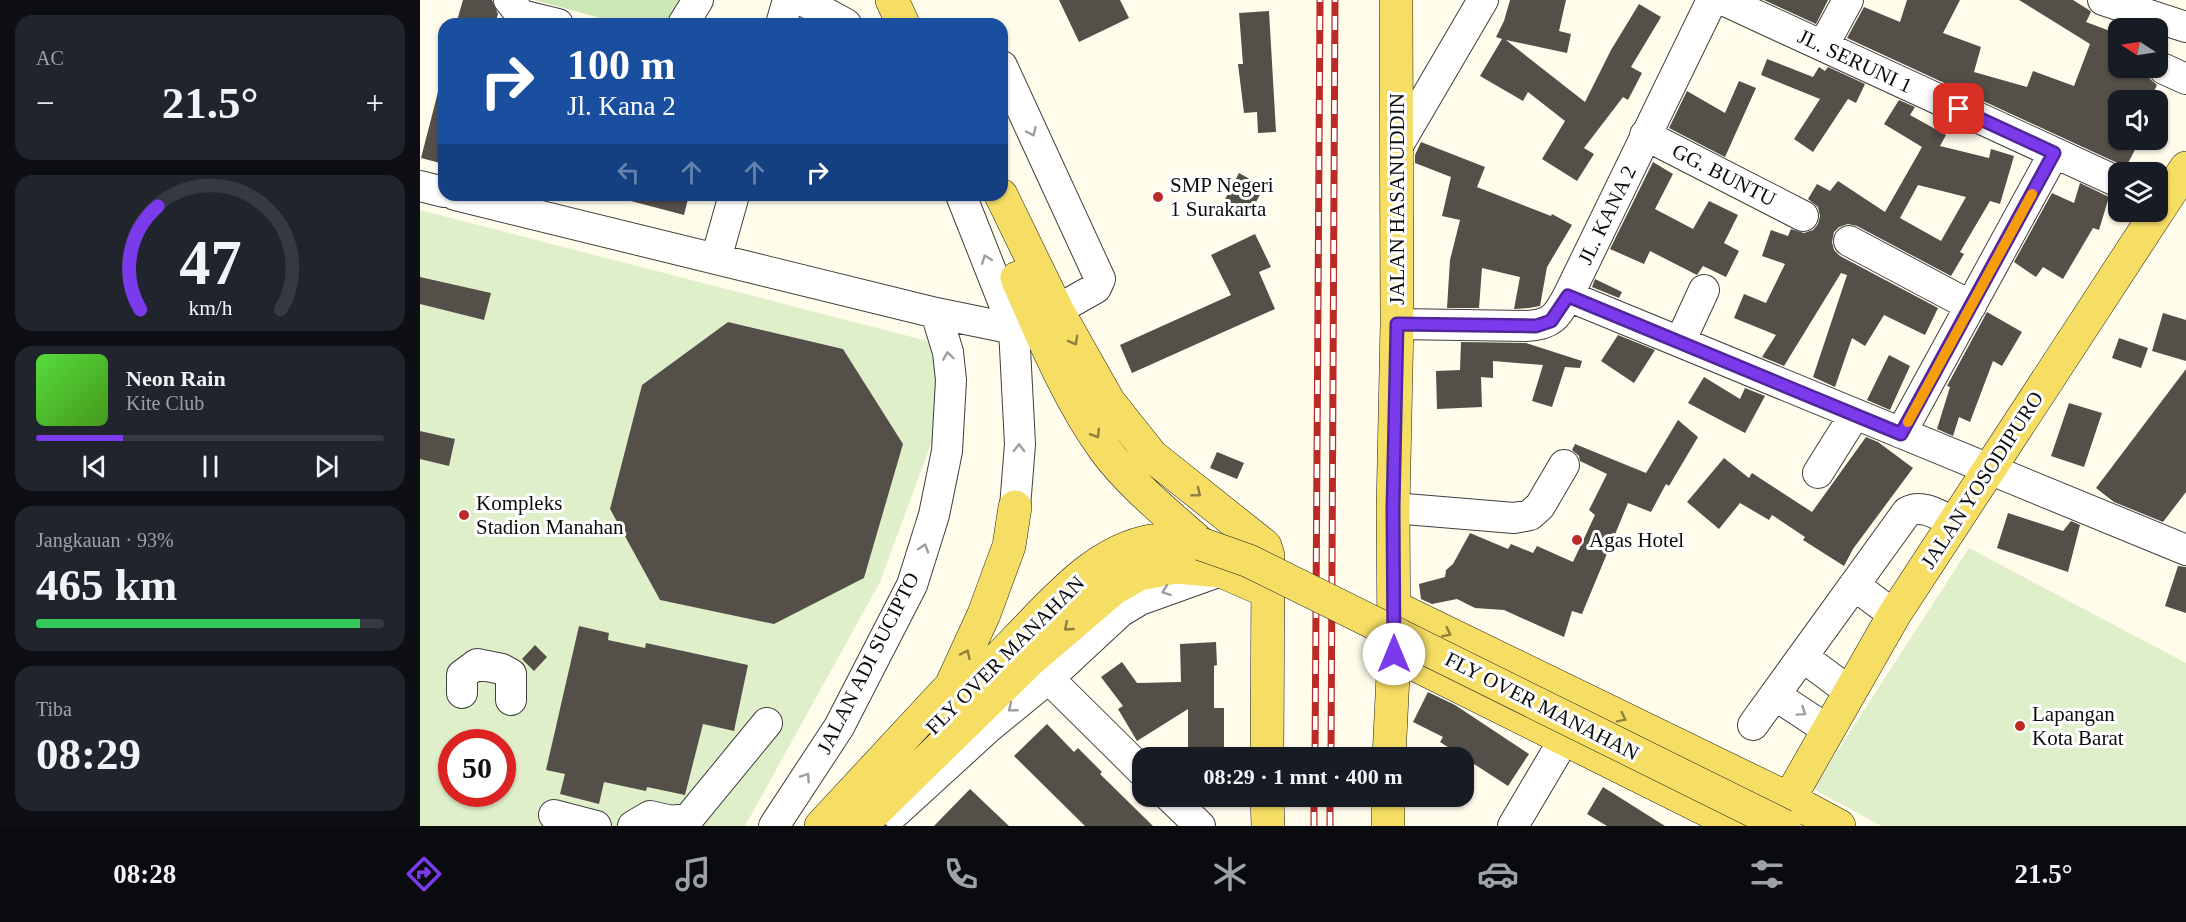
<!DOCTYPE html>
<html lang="id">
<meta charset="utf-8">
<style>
:root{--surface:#171b24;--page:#20242c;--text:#f1f3f6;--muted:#9ea1a6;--line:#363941;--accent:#7c3aed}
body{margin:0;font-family:Georgia,serif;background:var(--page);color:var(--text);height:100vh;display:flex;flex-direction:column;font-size:22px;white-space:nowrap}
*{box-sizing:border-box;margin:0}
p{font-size:20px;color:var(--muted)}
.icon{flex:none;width:33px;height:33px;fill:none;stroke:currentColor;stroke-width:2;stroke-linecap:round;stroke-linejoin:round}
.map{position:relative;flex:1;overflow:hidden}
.sheet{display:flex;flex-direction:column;gap:15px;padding:15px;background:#0d0f14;width:420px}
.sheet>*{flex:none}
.hud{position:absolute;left:18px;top:18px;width:570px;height:183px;border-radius:18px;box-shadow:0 2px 4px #0004;background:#1a4fa0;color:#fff;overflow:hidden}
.needle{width:39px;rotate:282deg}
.tools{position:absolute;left:1688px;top:18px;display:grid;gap:12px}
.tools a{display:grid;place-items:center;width:60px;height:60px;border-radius:12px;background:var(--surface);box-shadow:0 2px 4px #0004;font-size:30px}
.speed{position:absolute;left:18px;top:729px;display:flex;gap:12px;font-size:30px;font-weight:700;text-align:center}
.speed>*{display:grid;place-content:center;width:78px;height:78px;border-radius:50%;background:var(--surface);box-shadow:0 2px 4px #0004;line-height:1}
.speed .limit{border:9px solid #d22;background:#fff;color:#111}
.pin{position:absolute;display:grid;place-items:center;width:51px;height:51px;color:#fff;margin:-26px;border-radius:12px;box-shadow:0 3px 9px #0006}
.me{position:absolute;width:66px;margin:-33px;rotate:0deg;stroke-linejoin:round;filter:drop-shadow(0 0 4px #0008)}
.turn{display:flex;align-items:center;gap:21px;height:126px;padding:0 30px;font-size:27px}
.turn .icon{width:78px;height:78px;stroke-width:2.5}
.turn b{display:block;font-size:42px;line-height:51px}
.lanes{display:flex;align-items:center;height:57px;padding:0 30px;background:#0003;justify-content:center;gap:30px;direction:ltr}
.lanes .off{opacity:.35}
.big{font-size:45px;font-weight:700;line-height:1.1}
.sheet .widget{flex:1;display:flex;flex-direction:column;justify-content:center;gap:9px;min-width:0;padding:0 21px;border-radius:18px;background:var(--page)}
.sheet .dial{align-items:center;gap:0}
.dial svg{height:156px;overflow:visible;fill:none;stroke:var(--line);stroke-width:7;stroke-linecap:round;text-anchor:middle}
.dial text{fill:var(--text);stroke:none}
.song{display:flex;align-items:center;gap:18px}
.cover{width:72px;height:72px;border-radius:9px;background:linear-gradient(135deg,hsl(110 70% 55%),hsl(100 70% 35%))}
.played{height:6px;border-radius:3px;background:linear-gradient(90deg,var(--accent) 25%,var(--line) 25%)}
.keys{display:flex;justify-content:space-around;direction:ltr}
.heat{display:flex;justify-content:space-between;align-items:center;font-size:33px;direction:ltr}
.charge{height:9px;border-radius:4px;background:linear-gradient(90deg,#34c759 93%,var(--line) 0)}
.trip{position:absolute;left:712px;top:747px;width:342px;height:60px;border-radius:18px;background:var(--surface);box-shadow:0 2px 4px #0004;font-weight:700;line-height:60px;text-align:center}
.tabs{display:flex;height:96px;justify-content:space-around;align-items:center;background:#090b0e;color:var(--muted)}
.tabs .icon{width:42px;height:42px}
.tabs .selected{color:var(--accent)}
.tabs b{font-size:27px;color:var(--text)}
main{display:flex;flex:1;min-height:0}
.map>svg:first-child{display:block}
.green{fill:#cde8b7}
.pitch{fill:#dfefc9;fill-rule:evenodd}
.building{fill:#554f49;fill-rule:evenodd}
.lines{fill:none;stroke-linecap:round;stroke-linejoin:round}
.minor-casing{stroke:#3f3f3f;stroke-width:32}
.major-casing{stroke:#1d1d1d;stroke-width:34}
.minor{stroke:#fff;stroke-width:30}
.major{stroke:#f6de65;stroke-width:33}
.rail-casing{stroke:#ba2b27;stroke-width:7}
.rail{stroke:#fff;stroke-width:4.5;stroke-dasharray:14;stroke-linecap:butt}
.major-bridge-casing{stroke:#1d1d1d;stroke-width:34;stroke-linecap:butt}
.major-bridge{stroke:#f6de65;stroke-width:33}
.oneway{stroke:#9e9e9e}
.oneway2{stroke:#8d803d}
.route-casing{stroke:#51269a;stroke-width:15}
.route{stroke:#7c3aed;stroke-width:10}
.slow{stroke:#f59e0b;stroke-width:10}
.poi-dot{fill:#ba2b27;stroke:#fff;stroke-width:2}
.labels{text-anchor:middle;stroke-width:6;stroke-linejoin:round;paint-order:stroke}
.street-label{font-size:21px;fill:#0c0c0c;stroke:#fff}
.poi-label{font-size:21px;fill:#0c0c0c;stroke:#fff;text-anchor:start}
</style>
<main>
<section class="sheet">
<div class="widget"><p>AC</p>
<div class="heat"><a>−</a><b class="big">21.5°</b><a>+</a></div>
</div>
<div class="widget dial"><svg viewBox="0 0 100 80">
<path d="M14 69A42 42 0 1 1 86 69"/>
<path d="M14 69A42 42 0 0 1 23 16" stroke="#7c3aed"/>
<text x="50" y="56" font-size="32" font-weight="700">47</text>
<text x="50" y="72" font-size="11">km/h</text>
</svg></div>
<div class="widget">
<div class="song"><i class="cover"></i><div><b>Neon Rain</b><p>Kite Club</p></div></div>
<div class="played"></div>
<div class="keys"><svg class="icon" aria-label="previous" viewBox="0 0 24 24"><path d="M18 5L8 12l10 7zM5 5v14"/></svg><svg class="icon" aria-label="pause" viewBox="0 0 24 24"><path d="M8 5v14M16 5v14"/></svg><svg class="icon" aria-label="next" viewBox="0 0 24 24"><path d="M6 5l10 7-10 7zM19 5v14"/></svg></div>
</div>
<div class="widget"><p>Jangkauan · 93%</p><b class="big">465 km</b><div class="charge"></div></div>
<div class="widget"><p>Tiba</p><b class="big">08:29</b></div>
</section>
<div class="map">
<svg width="1766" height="826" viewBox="0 0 1766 826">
<rect width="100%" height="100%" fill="#fffcec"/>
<path class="green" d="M114 0H260L247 24H203Z"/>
<path class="pitch" d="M0 210 519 344 518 425 460 582 325 826H0V459L29 466 35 440 0 431V304L64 320 70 293 0 277ZM308 322 423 349 483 444 444 578 354 624 240 600 190 509 222 385ZM159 627 189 634 173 707ZM226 643 328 665 314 731 213 709ZM136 724 235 745 127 770ZM32 742H82V794H32Z
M1549 548 1766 663V826H1462L1393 789Z"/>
<path class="building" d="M43 0H72L78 14 75 24H36Z
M639 0H700L709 18 659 42Z
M1090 0H1146L1139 31 1151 34 1147 53 1086 40 1165 102 1191 50 1219 4 1241 17 1211 67 1222 73 1208 100 1203 97 1164 148 1174 154 1157 181 1122 159 1145 121 1108 92 1103 101 1060 76 1082 39 1076 37 1084 21Z
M1344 0H1408L1396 24Z
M1487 0H1540L1523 33 1561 47 1554 72 1607 87 1613 71 1654 86 1670 44 1599 0H1653L1669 10 1671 12 1666 22 1698 34V68H1715L1728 73 1730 79 1737 85 1730 100H1698V140H1720L1706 167 1427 38 1444 7 1480 22Z
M849 11 856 132 838 133 837 112 824 113 818 64H823L819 13Z
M1347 59 1393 77 1399 67 1405 71 1408 67 1445 84 1436 103 1428 99 1393 152 1374 139 1400 99 1341 75Z
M1319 81 1336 88 1305 157 1249 128 1267 91 1305 113Z
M18 92 24 93V164L1 158Z
M1479 100 1495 107 1490 115 1526 135 1520 146 1569 158 1571 149 1594 156 1580 204 1570 201 1540 252 1544 254 1531 276 1437 226 1428 224 1419 227 1414 232 1412 242 1414 250 1420 256 1518 308 1505 335 1464 315 1445 346 1432 338 1415 387 1393 377 1427 275 1421 273 1364 366 1342 357 1356 335 1314 318 1324 294 1346 303 1365 264 1342 256 1351 230 1368 236 1371 229 1384 233 1393 230 1398 224 1400 216 1398 207 1388 199 1397 184 1410 191 1418 181 1465 212 1502 147 1464 124ZM1498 185 1546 197 1521 241 1480 218Z
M1001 142 1065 167 1057 187 1131 216 1132 214 1152 225 1127 267 1120 306 1109 308 1094 309 1100 277 1062 268 1059 308H1027L1030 260 1040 220 1022 216 1031 177 995 163V155Z
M1233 162 1253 174 1235 209 1273 229 1289 201 1318 215 1304 243 1319 251 1306 277 1283 266 1277 275 1230 251 1224 264 1190 249Z
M819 173 844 187 828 217 803 203Z
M1660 183 1689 197 1679 230 1673 228 1643 279 1623 267 1616 277 1594 262 1632 193 1654 203Z
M212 195H269L264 215 211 201Z
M835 234 851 267 839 272 855 309 712 373 700 345 811 295 791 255Z
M0 277 71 293 64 320 0 304Z
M1175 279 1202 292 1199 298 1172 287Z
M1567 312 1602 332 1582 366 1573 361 1550 422 1539 417 1533 436 1517 429 1530 387 1527 386Z
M1743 313 1766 320V361L1732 351Z
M308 322 423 349 483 444 444 578 354 624 240 600 190 509 222 385Z
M1198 335 1235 350 1214 383 1181 361Z
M1699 338 1728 348 1721 368 1692 358Z
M1041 342 1106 343 1162 361 1160 368 1145 367 1132 407 1112 401 1123 365 1073 361V378L1061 377 1062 407 1017 409 1016 371 1040 370Z
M1469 355 1490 366 1470 410 1447 400Z
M1766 369V492L1743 522 1694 502 1676 488Z
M1284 377 1320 399 1325 388 1345 396 1325 433 1268 403Z
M1649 403 1682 413 1664 467 1631 456Z
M1258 420 1278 437 1249 486 1246 484 1231 512 1208 503 1162 614 1152 611 1144 637 1084 610 1055 608 1037 599 1012 604 1001 599 999 584 1025 577 1026 570 1033 564 1050 533 1088 549 1091 544 1113 553 1117 546 1153 562 1175 515 1169 510 1187 474 1160 461 1159 456 1152 450 1155 444 1226 473Z
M0 431 35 439 29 466 0 459Z
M1446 437 1458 442 1493 468 1433 549 1424 566 1383 540 1385 537 1352 515 1349 520 1320 503 1299 529 1267 502 1304 458 1329 478 1332 473 1392 512Z
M797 452 824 463 817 479 790 468Z
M1588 513 1643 531 1651 521 1660 525 1648 572 1577 548Z
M1758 566 1766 567V613L1745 606Z
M159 626 189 633 188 640 225 648 226 643 328 665 314 731 283 724 265 795 227 787 226 791 184 782 179 804 140 794 145 774 126 770Z
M796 642 797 665 794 666V708H804V758H768V709L717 741 698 709 703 706 681 677 702 662 717 683 761 682 760 644Z
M115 645 127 657 114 671 102 659Z
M1008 692 1035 705 1109 754 1088 786 1020 742 1023 737 993 722Z
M627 724 654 752 658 748 682 772 680 774 733 826H665L594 756Z
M1183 787 1245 826H1187L1167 814Z
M550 789 589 826H514Z"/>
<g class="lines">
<g class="minor-casing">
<path id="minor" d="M89 0 101 15 138 24
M382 0 426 24
M1303 0 1698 182
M1683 0 1766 27
M263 24 278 0
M361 24 368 0
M1403 46 1428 0
M582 66 680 279 676 288 637 310
M1744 69 1766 79
M1225 135 1383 216
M977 147 1063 0
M0 186 24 192
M35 195 516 313 594 329
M541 195 594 329 600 444 595 507
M1429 241 1551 306
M296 259 314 195
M1148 296 1766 550
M977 324 1106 326C1131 325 1137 317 1148 296L1292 0
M1260 342 1284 290
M1481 433 1634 153
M1398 473 1435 414
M973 508 1094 518 1110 515 1120 506 1144 465
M1434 585 1474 615
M1383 657 1430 692
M614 664 723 772
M42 693V675L57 664 82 669 91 674V700
M1355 695 1408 730
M1333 725 1487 512C1503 503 1520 516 1534 523
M749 796 780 826
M475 813 568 728 629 678 700 612 720 600 801 571
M134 815 176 826
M213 826 230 816 252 821 269 818 347 723
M354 826 419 727 492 585 514 515 527 451 531 380 528 352 516 313
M1093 826 1145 738"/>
</g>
<g class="major-casing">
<path id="major" d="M472 0 483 24
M581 195 637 310 689 402 732 456 845 546 848 556 847 758
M597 278C623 337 647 397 685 450 710 484 750 516 781 544
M974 607 1369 799 1419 826
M974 654 1319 826
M534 705C555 682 577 660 598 638 635 600 676 551 731 541 748 538 764 540 781 544
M969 758 974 654 973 508 977 324 976 0
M847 796 848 826
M1369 799 1474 615 1766 168
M401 826 531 686 564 614 589 546 595 507
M440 826 610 660 693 589 719 574 755 567 801 571 847 591
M968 826V796"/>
</g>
<use href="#minor" class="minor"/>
<use href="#major" class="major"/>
<g class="rail-casing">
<path id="rail" d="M895 758 900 0
M911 758 915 0
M894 826V796
M910 826V796"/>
</g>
<use href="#rail" class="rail"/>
<g class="major-bridge-casing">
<path id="major-bridge" d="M781 544 829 561 1364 826"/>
</g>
<use href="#major-bridge" class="major-bridge"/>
</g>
<defs><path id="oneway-chevron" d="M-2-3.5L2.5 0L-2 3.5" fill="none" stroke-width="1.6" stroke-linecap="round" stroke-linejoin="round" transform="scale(1.5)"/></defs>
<g class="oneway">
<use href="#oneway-chevron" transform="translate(612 132) rotate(65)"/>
<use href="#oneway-chevron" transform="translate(566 259) rotate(-111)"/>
<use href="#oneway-chevron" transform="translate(528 356) rotate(-98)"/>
<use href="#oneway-chevron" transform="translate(599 448) rotate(-89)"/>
<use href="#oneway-chevron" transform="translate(504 548) rotate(-72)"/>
<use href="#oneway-chevron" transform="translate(746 591) rotate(160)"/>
<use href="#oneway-chevron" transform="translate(592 708) rotate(141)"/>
<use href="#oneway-chevron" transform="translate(1382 712) rotate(34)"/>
<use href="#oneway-chevron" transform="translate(386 777) rotate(-57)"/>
</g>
<g class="oneway2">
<use href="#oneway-chevron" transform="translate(654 341) rotate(61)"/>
<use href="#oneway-chevron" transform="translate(676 434) rotate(58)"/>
<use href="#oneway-chevron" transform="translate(777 493) rotate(39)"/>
<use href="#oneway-chevron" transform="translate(648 627) rotate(139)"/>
<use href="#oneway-chevron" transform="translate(1027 633) rotate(26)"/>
<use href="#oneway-chevron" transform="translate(546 654) rotate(-65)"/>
<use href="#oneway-chevron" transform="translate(1202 718) rotate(26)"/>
</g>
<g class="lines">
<g class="route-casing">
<path id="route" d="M974 654 973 508 977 324 1116 326 1131 321 1148 296 1481 434 1634 153 1539 109"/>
</g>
<use href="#route" class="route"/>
<path class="slow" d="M1488 422 1612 194"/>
</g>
<g class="poi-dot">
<circle cx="738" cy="197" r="6"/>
<circle cx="44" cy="515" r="6"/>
<circle cx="1157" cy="540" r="6"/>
<circle cx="1600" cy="726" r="6"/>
</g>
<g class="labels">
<g class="street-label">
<text transform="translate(1435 61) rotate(25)" y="7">JL. SERUNI 1</text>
<text transform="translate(1304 175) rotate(27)" y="7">GG. BUNTU</text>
<text transform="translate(977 199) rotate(-90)" y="7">JALAN HASANUDDIN</text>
<text transform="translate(1187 215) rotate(-64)" y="7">JL. KANA 2</text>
<text transform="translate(1562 480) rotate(-57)" y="7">JALAN YOSODIPURO</text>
<text transform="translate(585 655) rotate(-45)" y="7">FLY OVER MANAHAN</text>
<text transform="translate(448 663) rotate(-63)" y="7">JALAN ADI SUCIPTO</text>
<text transform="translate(1122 706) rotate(27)" y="7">FLY OVER MANAHAN</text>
</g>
<g class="poi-label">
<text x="750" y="192">SMP Negeri<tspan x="750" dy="24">1 Surakarta</tspan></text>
<text x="56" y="510">Kompleks<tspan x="56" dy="24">Stadion Manahan</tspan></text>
<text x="1169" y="547">Agas Hotel</text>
<text x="1612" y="721">Lapangan<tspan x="1612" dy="24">Kota Barat</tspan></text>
</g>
</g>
</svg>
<div class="tools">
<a><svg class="needle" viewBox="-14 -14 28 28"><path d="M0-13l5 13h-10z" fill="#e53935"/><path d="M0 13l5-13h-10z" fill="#9ea1a6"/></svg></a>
<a><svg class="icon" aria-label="sound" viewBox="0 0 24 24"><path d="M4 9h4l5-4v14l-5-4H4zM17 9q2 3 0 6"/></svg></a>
<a><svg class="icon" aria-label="layers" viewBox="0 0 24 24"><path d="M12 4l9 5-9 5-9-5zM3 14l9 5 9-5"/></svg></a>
</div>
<div class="speed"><div class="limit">50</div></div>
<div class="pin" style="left:1539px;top:109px;background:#d93025"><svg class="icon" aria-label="arrive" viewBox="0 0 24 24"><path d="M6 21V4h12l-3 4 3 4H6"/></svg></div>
<svg class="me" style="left:974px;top:654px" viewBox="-20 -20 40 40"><circle r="19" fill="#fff"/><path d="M0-13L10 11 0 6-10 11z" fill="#7c3aed"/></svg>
<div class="trip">08:29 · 1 mnt · 400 m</div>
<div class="hud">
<div class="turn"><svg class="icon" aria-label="right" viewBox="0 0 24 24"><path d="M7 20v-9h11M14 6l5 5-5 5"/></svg><div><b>100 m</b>Jl. Kana 2</div></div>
<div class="lanes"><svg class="icon off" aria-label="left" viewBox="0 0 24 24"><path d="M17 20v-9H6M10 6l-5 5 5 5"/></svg><svg class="icon off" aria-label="ahead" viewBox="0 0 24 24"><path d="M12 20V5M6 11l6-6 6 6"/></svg><svg class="icon off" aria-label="ahead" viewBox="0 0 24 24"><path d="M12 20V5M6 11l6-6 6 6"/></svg><svg class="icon" aria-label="right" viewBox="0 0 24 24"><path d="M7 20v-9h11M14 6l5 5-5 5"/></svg></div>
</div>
</div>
</main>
<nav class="tabs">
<b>08:28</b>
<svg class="icon selected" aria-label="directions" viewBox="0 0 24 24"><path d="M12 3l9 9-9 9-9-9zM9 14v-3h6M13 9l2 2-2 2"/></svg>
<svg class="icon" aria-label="music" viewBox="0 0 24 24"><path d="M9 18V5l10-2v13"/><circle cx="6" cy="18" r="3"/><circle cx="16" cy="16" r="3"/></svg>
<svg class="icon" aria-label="phone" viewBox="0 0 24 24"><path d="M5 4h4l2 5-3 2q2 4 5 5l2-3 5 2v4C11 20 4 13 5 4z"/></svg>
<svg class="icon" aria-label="climate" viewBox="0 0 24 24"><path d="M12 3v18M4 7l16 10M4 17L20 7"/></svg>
<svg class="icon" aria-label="car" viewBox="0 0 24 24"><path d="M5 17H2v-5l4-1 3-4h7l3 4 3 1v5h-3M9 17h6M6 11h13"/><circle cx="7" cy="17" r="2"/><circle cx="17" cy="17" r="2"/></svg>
<svg class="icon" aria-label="filters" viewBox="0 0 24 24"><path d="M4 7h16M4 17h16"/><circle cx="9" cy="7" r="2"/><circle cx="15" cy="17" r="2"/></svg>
<b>21.5°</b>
</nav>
